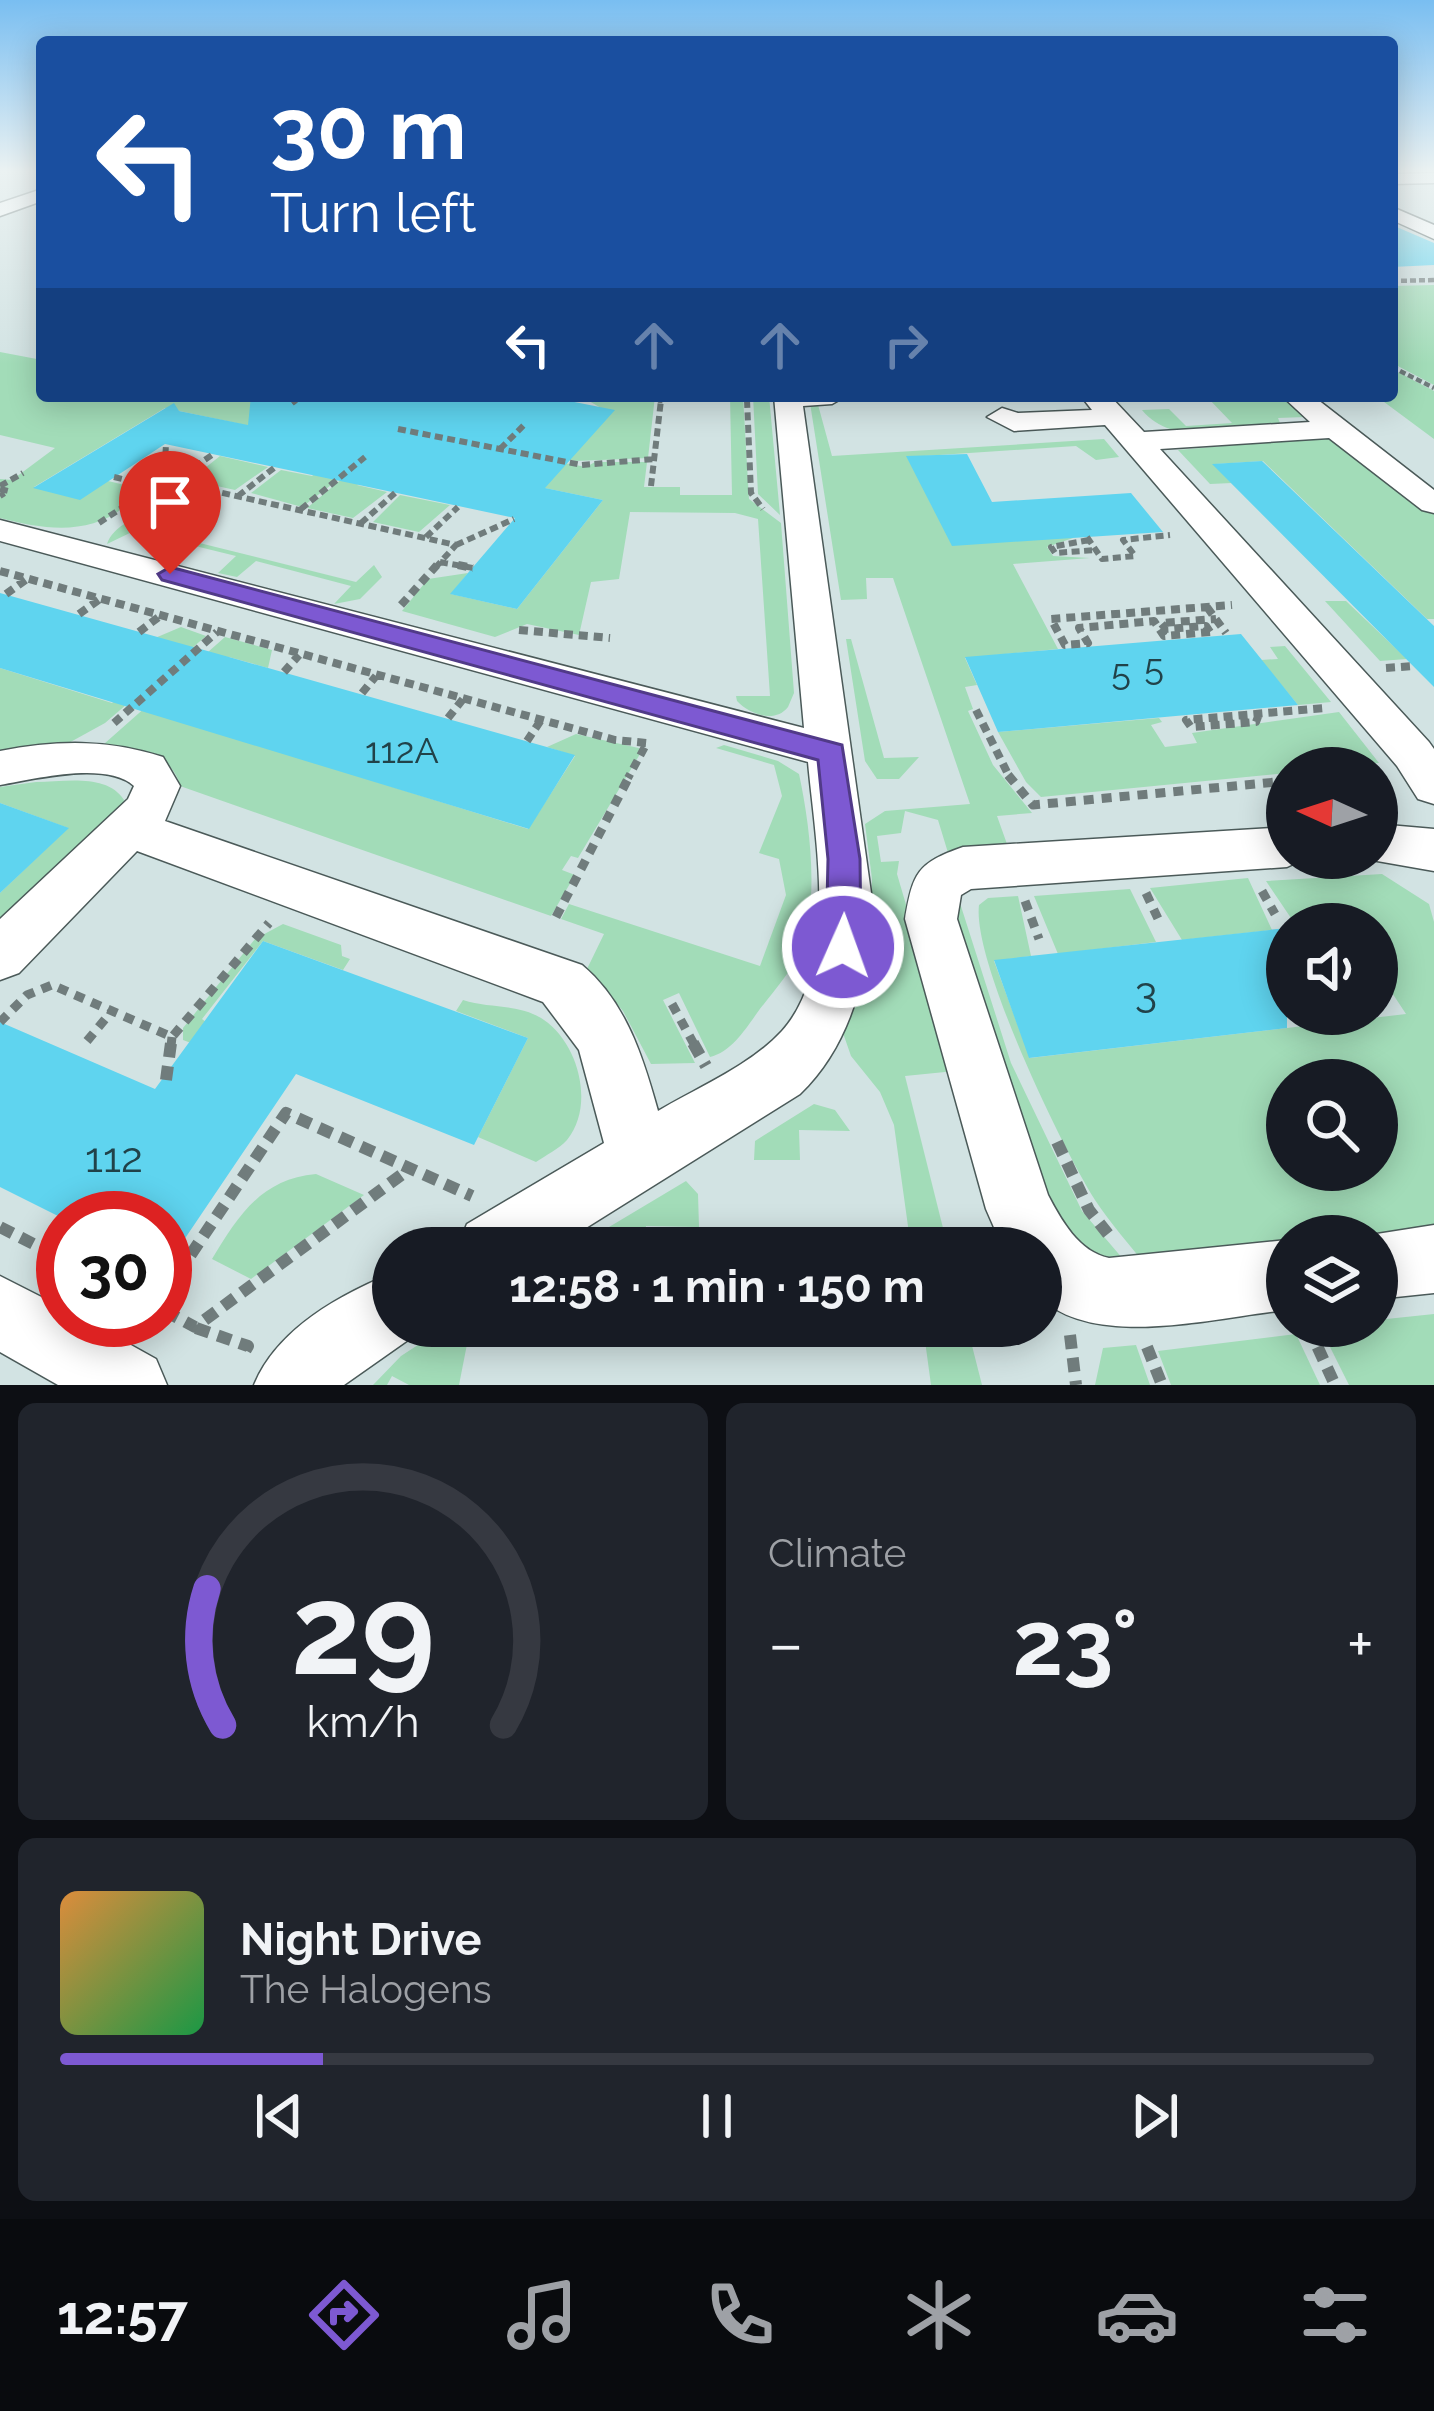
<!DOCTYPE html>
<meta charset="utf-8">
<style>
:root{--surface:#171b24;--page:#20242c;--text:#f1f3f6;--muted:#9ea1a6;--line:#363941;--accent:#7d59d2}
body{margin:0;font-family:Raleway,sans-serif;background:var(--page);color:var(--text);height:100vh;display:flex;flex-direction:column;font-size:45px;white-space:nowrap}
*{box-sizing:border-box;margin:0}
p{font-size:39px;color:var(--muted)}
.icon{flex:none;width:66px;height:66px;fill:none;stroke:currentColor;stroke-width:2;stroke-linecap:round;stroke-linejoin:round}
.map{position:relative;height:1385px;overflow:hidden}
.drawer{display:flex;flex-direction:column;gap:18px;padding:18px;background:#0d0f14;flex:1}
.drawer>*{flex:none}
.top-card{position:absolute;left:36px;top:36px;width:1362px;height:366px;border-radius:12px;box-shadow:0 6px 30px #0003;background:#1a4fa0;color:#fff;overflow:hidden}
.needle{width:78px;rotate:273deg}
.tools{position:absolute;left:1266px;top:747px;display:grid;gap:24px}
.tools a{display:grid;place-items:center;width:132px;height:132px;border-radius:50%;background:var(--surface);box-shadow:0 6px 30px #0003;font-size:60px}
.speed{position:absolute;left:36px;top:1191px;display:flex;gap:24px;font-size:60px;font-weight:700;text-align:center}
.speed>*{display:grid;place-content:center;width:156px;height:156px;border-radius:50%;background:var(--surface);box-shadow:0 6px 30px #0003;line-height:1}
.speed .limit{border:18px solid #d22;background:#fff;color:#111}
.pin{position:absolute;display:grid;place-items:center;width:102px;height:102px;color:#fff;margin:-123px -51px;border-radius:50% 50% 50% 0;rotate:-45deg;box-shadow:0 0 12px #0007}
.pin .icon{rotate:45deg}
.me{position:absolute;width:132px;margin:-66px;rotate:2deg;stroke-linejoin:round;filter:drop-shadow(0 0 9px #0008)}
.turn{display:flex;align-items:center;gap:42px;height:252px;padding:0 36px;font-size:54px}
.turn .icon{width:156px;height:156px;stroke-width:2.5}
.turn b{display:block;font-size:84px;line-height:102px}
.lanes{display:flex;align-items:center;height:114px;padding:0 36px;background:#0003;justify-content:center;gap:60px;direction:ltr}
.lanes .off{opacity:.35}
.big{font-size:90px;font-weight:700;line-height:1.1}
.drawer .tile{flex:1;display:flex;flex-direction:column;justify-content:center;gap:18px;min-width:0;padding:0 42px;border-radius:18px;background:var(--page)}
.drawer .dial{align-items:center;gap:0}
.dial svg{height:312px;overflow:visible;fill:none;stroke:var(--line);stroke-width:7;stroke-linecap:round;text-anchor:middle}
.dial text{fill:var(--text);stroke:none}
.song{display:flex;align-items:center;gap:36px}
.cover{width:144px;height:144px;border-radius:18px;background:linear-gradient(135deg,hsl(30 70% 55%),hsl(140 70% 35%))}
.played{height:12px;border-radius:6px;background:linear-gradient(90deg,var(--accent) 20%,var(--line) 20%)}
.keys{display:flex;justify-content:space-around;direction:ltr}
.heat{display:flex;justify-content:space-between;align-items:center;font-size:66px;direction:ltr}
.drawer .tiles{flex:1;display:grid;gap:18px;grid-template-columns:1fr 1fr}
.tile:last-child{grid-column:span 2}
.trip{position:absolute;left:372px;top:1227px;width:690px;height:120px;border-radius:60px;background:var(--surface);box-shadow:0 6px 30px #0003;font-weight:700;line-height:120px;text-align:center}
.tabs{display:flex;height:192px;justify-content:space-around;align-items:center;background:#090b0e;color:var(--muted)}
.tabs .icon{width:84px;height:84px}
.tabs .active{color:var(--accent)}
.tabs b{font-size:54px;color:var(--text)}
.map>svg:first-child{display:block}
.green{fill:#a2dcb8;fill-rule:evenodd}
.building{fill:#5fd4ef}
.lines{fill:none;stroke-linecap:round;stroke-linejoin:round}
.minor-casing{stroke:#4b5a59;stroke-width:3}
.path-far4{stroke:#707c7c;stroke-width:4.5;stroke-dasharray:6 3;stroke-linecap:butt}
.path-far3{stroke:#707c7c;stroke-width:6;stroke-dasharray:8 4.5;stroke-linecap:butt}
.path-far2{stroke:#707c7c;stroke-width:8;stroke-dasharray:9 6;stroke-linecap:butt}
.path-far1{stroke:#707c7c;stroke-width:9;stroke-dasharray:10 8;stroke-linecap:butt}
.path{stroke:#707c7c;stroke-width:12;stroke-dasharray:14 9;stroke-linecap:butt}
.minor{fill:#fff;fill-rule:evenodd}
.route{fill:#7d59d2;stroke:#513a88;stroke-width:3}
.labels{text-anchor:middle;stroke-width:9;stroke-linejoin:round;paint-order:stroke}
.number-label{font-size:36px;fill:#214249}
.near-number-label{font-size:42px;fill:#214249}
</style>
<div class="map">
<svg width="1434" height="1385" viewBox="0 0 1434 1385">
<rect width="100%" height="100%" fill="#d2e3e3"/>
<path class="green" d="M1434 285V385L1392 363V286Z
M0 352 42 360V396H383L393 431 586 467 595 462H647L644 487H680V495H732L730 396H743L749 499 781 523 794 693 788 707C775 724 749 714 737 701L736 696H770L758 519 735 513 630 512 619 579 591 582 579 635 527 624 495 637 402 611 428 579 468 573 451 594 517 609 603 500 390 456 357 485 387 492 353 518 307 508 367 458 302 507 251 493 281 470 312 476 349 447 165 408 34 487 108 481 142 489C104 537 53 532 0 518V479L12 480 55 448 0 435Z
M1392 369 1434 391V439L1376 396H1392Z
M614 396H655L648 458 576 461 511 449 601 408 589 401Z
M753 396H769L780 515 758 494Z
M1206 396H1282L1305 417 1278 418 1282 428C1237 430 1173 448 1142 410L1169 409 1186 426 1232 423Z
M817 401 832 456 1104 439 1119 457 1096 460 1076 446 909 457 932 506 1073 538 1047 547 1053 556 1090 558 1013 564 1058 649 965 658 977 685 965 687 973 709 968 711 993 765 1032 813 997 816 1007 844 949 856 938 820 905 811 901 833 877 836 881 862 899 861 897 874 955 1071 905 1076 948 1248H911L894 1125 880 1092 851 1056 843 1033 869 954 872 879 865 824 885 811 970 804 893 578H866L867 599 841 600 810 403Z
M1326 437 1434 512V619H1427L1263 461 1216 464 1232 483 1210 484 1178 450Z
M220 456 268 467 235 490 190 480Z
M400 495 450 505 419 532 373 522Z
M160 514 164 517 147 530 356 582 374 565 382 577 360 599 334 604 351 586 256 561 237 577 218 573 236 556 134 531 107 544C113 525 141 513 160 514Z
M1325 601H1346L1407 659 1380 661Z
M181 627 206 636 105 723 65 745 0 753V668L112 703 180 646 155 638Z
M225 637 272 650 268 668 229 657 165 716 528 829 575 756 547 747 576 734 643 749 578 858 571 856 562 870 575 875 551 916 180 786C173 753 132 748 104 744Z
M846 639H851L884 758 919 757 899 779H877L865 761Z
M1285 646 1331 702 1298 705 1261 660 1278 659 1270 647Z
M1339 712 1379 763 1287 768V773L1041 797 1026 782 998 732 1159 718 1162 722 1151 725 1165 747 1197 743 1192 733Z
M724 745 778 761 799 774C810 825 820 903 800 952 790 974 771 994 757 1013 745 1030 731 1052 710 1057L679 993 663 1000 695 1063 651 1064 623 1011 587 969 604 934 561 919 569 904 760 966 786 895 779 859 759 853 782 796 774 765 716 748Z
M36 782C64 782 107 773 124 800L121 810 0 926V893L68 828 0 803V787Z
M1382 874 1429 904 1434 922V1227L1368 1236H1287V1247L1147 1267C1130 1245 1110 1223 1095 1200 1062 1148 972 961 979 905L988 898 1018 896 1031 956 994 961 1030 1058 1406 1014 1377 970V924H1295L1266 881ZM1287 1080H1377V1170H1287Z
M1248 878 1272 930 1182 940 1150 888Z
M1130 889 1156 942 1058 954 1034 896Z
M959 900 1011 1063 1082 1211 1129 1266 1086 1250 1043 1201 953 909Z
M283 924 341 945 342 956 350 959 343 970 263 941 202 1019 206 1022 191 1043 183 1040V1028L255 939Z
M463 1000C490 1009 519 1003 544 1020 579 1044 595 1106 567 1140 559 1149 546 1155 536 1162L478 1137 528 1038 456 1011Z
M814 1104 835 1110 850 1131 799 1130 800 1160H754L755 1141Z
M316 1174 364 1195 251 1279 212 1259C238 1216 261 1179 316 1174Z
M686 1181 698 1194 699 1227 646 1226 644 1248H597L599 1233Z
M1434 1314V1385H1349L1320 1327 1377 1326V1320Z
M447 1326H528V1330L470 1329 459 1385H409L392 1376 387 1385H373L401 1356Z
M923 1326H967L982 1385H931Z
M1296 1334 1320 1385H1171L1158 1351Z
M1136 1345 1150 1385H1095L1103 1348Z"/>
<path class="building" d="M1392 225 1434 243V265L1392 267Z
M251 396H544L615 410 545 488 603 500 517 609 450 594 515 518 165 444 80 500 33 488 174 403 179 411 248 425Z
M967 454 992 502 1131 493 1163 532 952 546 906 456Z
M1262 461 1434 626V687L1212 464Z
M0 593 229 657 575 755 529 829 0 668Z
M1241 634 1298 705 998 732 965 657Z
M0 803 69 828 0 893Z
M1287 928V1028L1029 1058 994 960Z
M263 941 528 1038 474 1145 296 1074 165 1268V1218H62L0 1187V1022L155 1089Z"/>
<g class="lines">
<g class="minor-casing">
<path id="minor" d="M1434 173V183L1392 184V174Z
M42 189V201L0 216V203Z
M1392 207 1434 225V239L1392 220Z
M774 396H846L832 404 803 406 872 900C869 970 852 1044 800 1094L554 1248H457L467 1224 604 1143 579 1050 543 1002 137 851 19 973 0 980V919L128 799 134 786C106 761 35 779 0 785V751C57 740 107 739 163 757L180 786 165 821 582 965C626 1002 643 1057 658 1111 698 1087 750 1066 782 1031 840 966 815 840 808 762L0 541V520L804 728Z
M1081 396H1110L1144 432 1310 422 1282 396H1313L1434 490V513L1422 510 1329 438 1160 449 1429 742 1434 749V804L1418 799 1397 766 1105 425 1014 431 987 417 1002 408 1018 413 1092 410Z
M1377 824 1434 829V871L1360 858H1377Z
M1287 827V858H1306L1287 867 971 889 961 895 957 919 1048 1195C1061 1220 1079 1252 1109 1258L1287 1240V1310C1217 1317 1095 1350 1041 1298V1248H1003L986 1209 905 919C913 873 917 863 963 847Z
M1434 1225V1293L1377 1299V1236H1364Z
M393 1273V1326H421L418 1333 344 1385H254C277 1329 339 1295 393 1273Z
M0 1276 63 1308V1320H86L156 1359 167 1385H58L0 1352Z"/>
</g>
<path class="path-far4" d="M1392 281 1434 280
M1392 367 1434 388
M747 396V403
M584 400 588 396
M292 403 302 396
M660 403 661 396"/>
<path class="path-far3" d="M747 400 751 493 763 509
M292 403 296 400
M398 429 582 465 654 459
M500 449 526 423
M114 477 154 487
M164 480 166 444
M174 481 212 455
M0 486 23 473
M651 486 661 400
M0 489 8 491 0 496
M238 496 274 468
M301 509 365 457
M99 523 164 480 456 545 435 568
M361 523 395 493
M426 537 458 507
M1087 537 1102 559 1135 556 1123 540 1170 535
M1089 540 1051 547 1055 553 1096 550
M456 545 514 519
M440 562 473 568"/>
<path class="path-far2" d="M458 565 473 568
M0 571 615 740 647 743 628 778
M6 594 27 579
M401 605 437 565
M1207 607 1226 633
M79 614 100 599
M519 630 610 638
M139 632 160 616
M1210 632 1164 636 1154 621 1079 628 1088 643 1065 645 1051 619 1232 605
M1210 632 1206 626 1166 629 1161 623 1216 619
M1386 668 1414 666
M284 672 299 655
M362 693 376 676
M976 710 1010 778
M1259 714 1256 722 1191 727 1186 720 1324 708
M448 718 463 699
M114 723 217 632
M527 741 541 720"/>
<path class="path-far1" d="M1008 775 1033 805 1287 781
M1262 891 1275 914
M1146 893 1161 925
M1025 901 1039 939
M556 917 630 775
M672 1004 695 1046
M0 1022 27 995 52 985 172 1037 269 923
M87 1041 112 1011
M171 1046 172 1037"/>
<path class="path" d="M693 1043 706 1066
M166 1080 171 1043
M1057 1142 1089 1210 1108 1234
M0 1227 63 1259
M165 1293 286 1113 472 1196
M165 1311 195 1327 412 1167
M1308 1326 1335 1385
M196 1328 248 1346 244 1353
M1070 1335 1076 1385
M1147 1347 1162 1385"/>
<use href="#minor" class="minor"/>
</g>
<linearGradient id="sky" x2="0" y2="1"><stop stop-color="#79bef1"/><stop offset="0.47" stop-color="#ebf2f2"/><stop offset="1" stop-color="#ebf2f2" stop-opacity="0"/></linearGradient>
<rect width="1434" height="364" fill="url(#sky)"/>
<path class="route" d="M170 567 842 745 860 859 861 947 856 958 843 963 831 958 826 947 828 859 818 760 162 580 158 574Z"/>
<g class="labels">
<g class="number-label">
<text x="1154" y="680">5</text>
<text x="1121" y="685">5</text>
<text x="402" y="763">112A</text>
</g>
<g class="near-number-label">
<text x="1146" y="1007">3</text>
<text x="114" y="1172">112</text>
</g>
</g>
</svg>
<div class="tools">
<a><svg class="needle" viewBox="-14 -14 28 28"><path d="M0-13l5 13h-10z" fill="#e53935"/><path d="M0 13l5-13h-10z" fill="#9ea1a6"/></svg></a>
<a><svg class="icon" aria-label="sound" viewBox="0 0 24 24"><path d="M4 9h4l5-4v14l-5-4H4zM17 9q2 3 0 6"/></svg></a>
<a><svg class="icon" aria-label="search" viewBox="0 0 24 24"><circle cx="10" cy="10" r="6"/><path d="M15 15l6 6"/></svg></a>
<a><svg class="icon" aria-label="layers" viewBox="0 0 24 24"><path d="M12 4l9 5-9 5-9-5zM3 14l9 5 9-5"/></svg></a>
</div>
<div class="speed"><div class="limit">30</div></div>
<div class="pin" style="left:170px;top:574px;background:#d93025"><svg class="icon" aria-label="arrive" viewBox="0 0 24 24"><path d="M6 21V4h12l-3 4 3 4H6"/></svg></div>
<svg class="me" style="left:843px;top:947px" viewBox="-20 -20 40 40"><circle r="17" fill="#7d59d2" stroke="#fff" stroke-width="3"/><path d="M0-11L8 9 0 5-8 9z" fill="#fff"/></svg>
<div class="trip">12:58 · 1 min · 150 m</div>
<div class="top-card">
<div class="turn"><svg class="icon" aria-label="left" viewBox="0 0 24 24"><path d="M17 20v-9H6M10 6l-5 5 5 5"/></svg><div><b>30 m</b>Turn left</div></div>
<div class="lanes"><svg class="icon" aria-label="left" viewBox="0 0 24 24"><path d="M17 20v-9H6M10 6l-5 5 5 5"/></svg><svg class="icon off" aria-label="ahead" viewBox="0 0 24 24"><path d="M12 20V5M6 11l6-6 6 6"/></svg><svg class="icon off" aria-label="ahead" viewBox="0 0 24 24"><path d="M12 20V5M6 11l6-6 6 6"/></svg><svg class="icon off" aria-label="right" viewBox="0 0 24 24"><path d="M7 20v-9h11M14 6l5 5-5 5"/></svg></div>
</div>
</div>
<section class="drawer">
<div class="tiles">
<div class="tile dial"><svg viewBox="0 0 100 80">
<path d="M14 69A42 42 0 1 1 86 69"/>
<path d="M14 69A42 42 0 0 1 10 34" stroke="#7d59d2"/>
<text x="50" y="56" font-size="32" font-weight="700">29</text>
<text x="50" y="72" font-size="11">km/h</text>
</svg></div>
<div class="tile"><p>Climate</p>
<div class="heat"><a>−</a><b class="big">23°</b><a>+</a></div>
</div>
<div class="tile">
<div class="song"><i class="cover"></i><div><b>Night Drive</b><p>The Halogens</p></div></div>
<div class="played"></div>
<div class="keys"><svg class="icon" aria-label="previous" viewBox="0 0 24 24"><path d="M18 5L8 12l10 7zM5 5v14"/></svg><svg class="icon" aria-label="pause" viewBox="0 0 24 24"><path d="M8 5v14M16 5v14"/></svg><svg class="icon" aria-label="next" viewBox="0 0 24 24"><path d="M6 5l10 7-10 7zM19 5v14"/></svg></div>
</div>
</div>
</section>
<nav class="tabs">
<b>12:57</b>
<svg class="icon active" aria-label="directions" viewBox="0 0 24 24"><path d="M12 3l9 9-9 9-9-9zM9 14v-3h6M13 9l2 2-2 2"/></svg>
<svg class="icon" aria-label="music" viewBox="0 0 24 24"><path d="M9 18V5l10-2v13"/><circle cx="6" cy="18" r="3"/><circle cx="16" cy="16" r="3"/></svg>
<svg class="icon" aria-label="phone" viewBox="0 0 24 24"><path d="M5 4h4l2 5-3 2q2 4 5 5l2-3 5 2v4C11 20 4 13 5 4z"/></svg>
<svg class="icon" aria-label="climate" viewBox="0 0 24 24"><path d="M12 3v18M4 7l16 10M4 17L20 7"/></svg>
<svg class="icon" aria-label="car" viewBox="0 0 24 24"><path d="M5 17H2v-5l4-1 3-4h7l3 4 3 1v5h-3M9 17h6M6 11h13"/><circle cx="7" cy="17" r="2"/><circle cx="17" cy="17" r="2"/></svg>
<svg class="icon" aria-label="filters" viewBox="0 0 24 24"><path d="M4 7h16M4 17h16"/><circle cx="9" cy="7" r="2"/><circle cx="15" cy="17" r="2"/></svg>
</nav>
